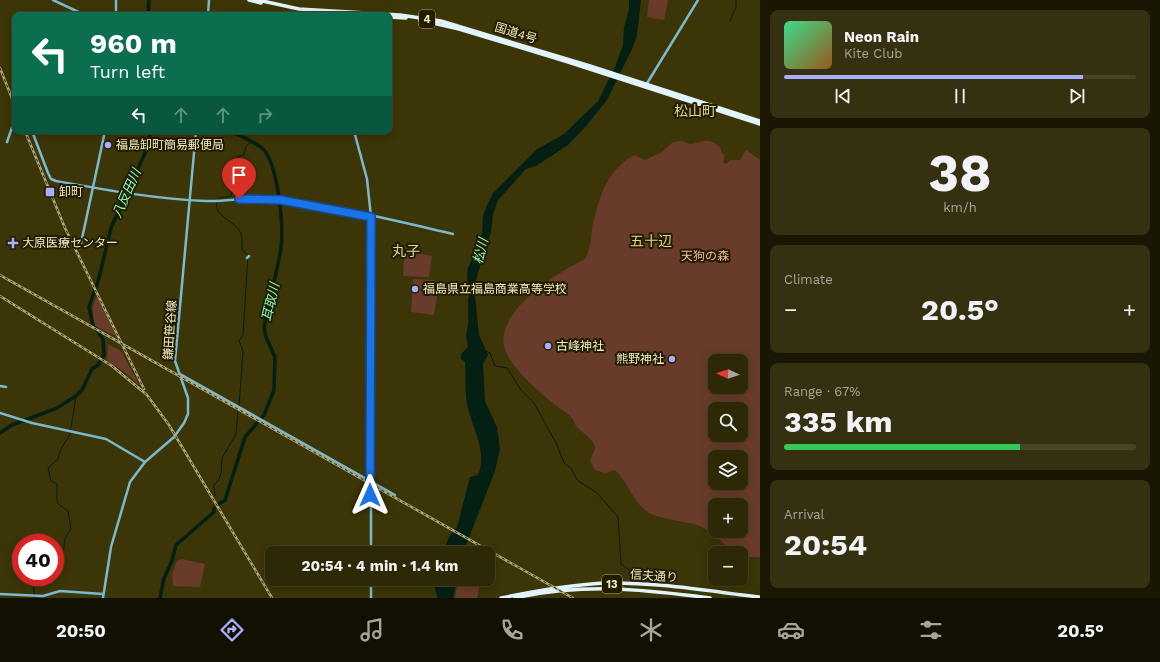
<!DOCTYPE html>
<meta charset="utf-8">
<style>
:root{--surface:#2d2805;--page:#35300f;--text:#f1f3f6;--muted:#a7a69a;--line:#484427;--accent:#abaffb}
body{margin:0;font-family:"Work Sans","Noto Sans JP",sans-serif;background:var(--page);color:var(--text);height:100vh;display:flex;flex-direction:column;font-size:15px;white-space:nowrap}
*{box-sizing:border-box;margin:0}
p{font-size:13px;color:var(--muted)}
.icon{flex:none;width:22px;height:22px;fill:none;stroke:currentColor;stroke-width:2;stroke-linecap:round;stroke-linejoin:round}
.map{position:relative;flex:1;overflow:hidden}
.side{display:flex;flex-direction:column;gap:10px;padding:10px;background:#191603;width:400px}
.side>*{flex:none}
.banner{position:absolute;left:12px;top:12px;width:380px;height:122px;border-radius:8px;box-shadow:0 2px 10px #0003,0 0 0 1px var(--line);background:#0b6e4f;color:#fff;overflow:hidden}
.needle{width:26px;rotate:273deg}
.tools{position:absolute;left:708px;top:354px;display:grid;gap:8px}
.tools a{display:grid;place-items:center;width:40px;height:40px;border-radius:8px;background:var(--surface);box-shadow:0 2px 10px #0003,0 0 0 1px var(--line);font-size:20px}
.speed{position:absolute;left:12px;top:534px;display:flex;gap:8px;font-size:20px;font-weight:700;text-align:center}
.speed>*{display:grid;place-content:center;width:52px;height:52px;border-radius:50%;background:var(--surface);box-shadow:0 2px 10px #0003,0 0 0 1px var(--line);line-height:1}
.speed .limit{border:6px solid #d22;background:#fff;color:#111}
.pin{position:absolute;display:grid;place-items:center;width:34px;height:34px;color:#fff;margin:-41px -17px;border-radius:50% 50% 50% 0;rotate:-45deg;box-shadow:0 0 4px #0007}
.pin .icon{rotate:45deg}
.me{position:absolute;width:44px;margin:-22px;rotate:0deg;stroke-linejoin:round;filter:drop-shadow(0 0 3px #0008)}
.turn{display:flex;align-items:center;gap:14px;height:84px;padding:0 12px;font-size:18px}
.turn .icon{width:52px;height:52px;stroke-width:2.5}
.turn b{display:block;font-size:28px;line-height:34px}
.lanes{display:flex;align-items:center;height:38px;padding:0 12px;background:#0003;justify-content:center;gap:20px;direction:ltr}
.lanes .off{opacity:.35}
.big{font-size:30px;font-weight:700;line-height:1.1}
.side .tile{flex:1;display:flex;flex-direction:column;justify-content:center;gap:6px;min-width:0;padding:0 14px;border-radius:8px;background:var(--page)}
.side .dial{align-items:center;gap:0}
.dial b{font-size:52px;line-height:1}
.song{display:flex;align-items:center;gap:12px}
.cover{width:48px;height:48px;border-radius:6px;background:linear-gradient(135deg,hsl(150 70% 55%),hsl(30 70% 35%))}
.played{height:4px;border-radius:2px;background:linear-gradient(90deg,var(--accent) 85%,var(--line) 85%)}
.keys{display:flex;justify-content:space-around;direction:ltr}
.heat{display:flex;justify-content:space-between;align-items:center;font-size:22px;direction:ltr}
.charge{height:6px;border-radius:3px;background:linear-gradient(90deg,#34c759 67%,var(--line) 0)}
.trip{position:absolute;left:265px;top:546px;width:230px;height:40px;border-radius:8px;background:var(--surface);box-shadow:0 2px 10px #0003,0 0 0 1px var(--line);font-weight:700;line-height:40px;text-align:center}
.dock{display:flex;height:64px;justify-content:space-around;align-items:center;background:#121002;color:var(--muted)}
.dock .icon{width:28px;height:28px}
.dock .active{color:var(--accent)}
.dock b{font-size:18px;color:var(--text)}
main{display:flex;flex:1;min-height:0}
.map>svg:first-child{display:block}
.green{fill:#683b2a;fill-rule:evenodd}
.water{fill:#041f13}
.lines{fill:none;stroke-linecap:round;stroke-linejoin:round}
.stream{stroke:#041f13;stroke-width:1}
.river{stroke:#041f13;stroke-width:3.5}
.secondary{stroke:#7abacf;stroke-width:2.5}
.highway{stroke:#e1f4fa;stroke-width:3.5}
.rail-casing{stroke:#afa97f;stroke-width:2.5}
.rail{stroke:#221d00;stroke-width:1;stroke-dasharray:3;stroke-linecap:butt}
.route-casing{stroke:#114b97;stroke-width:10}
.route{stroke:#1a73e8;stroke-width:7}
.poi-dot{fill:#abaffb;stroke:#221d00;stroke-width:1.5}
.labels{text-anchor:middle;stroke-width:4;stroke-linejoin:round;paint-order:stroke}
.shield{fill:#221d00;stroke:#b4ae8a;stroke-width:1}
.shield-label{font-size:11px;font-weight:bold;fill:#f2ecc5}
.street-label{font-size:12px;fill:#f2ecc5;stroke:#221d00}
.poi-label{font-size:12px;fill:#f2ecc5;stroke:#221d00;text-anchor:start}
.park-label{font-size:12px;fill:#f7b7a0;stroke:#221d00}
.water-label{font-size:13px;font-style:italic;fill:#82fac0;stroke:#221d00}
.quarter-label{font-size:14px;fill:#e4d885;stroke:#221d00}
</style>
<main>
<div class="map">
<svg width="760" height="598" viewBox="0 0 760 598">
<rect width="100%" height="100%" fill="#3c3507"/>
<path class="green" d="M649 0H668L664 20 647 17Z
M683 141C692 147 695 142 705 141 711 140 715 144 720 147L722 153 725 155 723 162 726 164 730 160H740L746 150 760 160V557C731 560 722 536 700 526 686 521 656 519 646 511 632 500 628 482 615 470L605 473 595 470 590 461C591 456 595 451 595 447 594 439 581 432 576 426 575 424 574 421 572 418 568 413 561 409 555 405 545 397 535 388 526 379 517 370 507 358 504 346 497 310 558 272 585 259 590 250 591 239 592 229 592 224 594 221 595 216 601 191 610 169 634 155L645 160 662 152 673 142ZM715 361H741V387H715ZM715 409H741V435H715ZM715 457H741V483H715ZM715 505H741V531H715Z
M407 251 432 256 429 277 403 276 404 253Z
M413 279 434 280 439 284 434 315 411 312Z
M97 296 116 336 95 326C91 317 92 305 97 296Z
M108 344 121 351 140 386 126 373 107 361Z
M469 545 485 553H466Z
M182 559 205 564 200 587 173 586 172 574 177 561Z
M458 579H481L477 598H455Z"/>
<path class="water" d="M629 0H641L637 35 633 47 607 100 586 126 568 145 536 166 526 169 498 200 493 214 491 232 474 286 479 335 488 355 483 364 485 401 497 427 500 449 495 471 463 553H443L449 537 457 527 470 477 478 475C489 448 468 423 466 397 465 385 466 373 465 362L461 359V354L468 347 466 335 471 310 467 277 468 268 482 234 483 216 487 205 494 192 536 150 564 134 598 101 615 67 623 45 624 27 629 9Z
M436 579H457L453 598H438L435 589Z"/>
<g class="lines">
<path class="stream" d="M730 21 736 7V0
M219 198 231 196 239 165 238 156 244 155 246 146 251 142
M217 202C212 215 234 221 239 230 243 236 242 243 242 249L248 256 243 335 239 341 243 351 239 406
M486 351 490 353 495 366 507 368 521 390 534 403 556 443 564 463 571 468 577 480 597 493 618 517 621 564 646 582
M215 496 214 485 218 481 221 474 222 458 236 434 238 409
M55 564 64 548 65 538 71 529 68 511 57 503V484L51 481 48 468 58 459 61 449 70 434 76 396
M35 598 33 583 39 577"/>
<path class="river" d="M148 15 149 0
M470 298V320
M0 433 12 425 57 408 76 396 82 390 92 369 98 365 104 355 103 339 93 325 89 307 99 278 111 228 146 151 151 131
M219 504 225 500 245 437 264 415 274 390 275 357 266 337 264 328C268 301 277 275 281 248 284 225 278 167 264 150 260 145 236 133 229 131
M160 598 164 578 172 561 176 545 214 512V508"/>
<path class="secondary" d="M53 0 85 15
M116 15V0
M208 15 209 0
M646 85 698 0
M32 131 48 173 51 179 56 181C106 190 155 199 206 201 226 202 246 197 266 199 329 204 392 220 453 234
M354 131 367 179 371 217V553
M7 142 15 119
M80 248 105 131
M247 258 249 256
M180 374 395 495
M0 386 6 387
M0 413 32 423 106 439 145 462
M371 579V598
M0 594 43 596 60 591 103 594
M103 598 111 547 130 482 145 462 174 437 184 423 188 414V398L175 361 196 131"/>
<path class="highway" d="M249 0 261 3
M258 0 299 9 400 15 441 21 590 66 760 121
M314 13 344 14
M389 17 406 18
M420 20 459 29 565 61 760 124
M501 598C535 591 569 585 604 583 656 582 708 591 759 597
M515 598C584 583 641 589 710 598"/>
<g class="rail-casing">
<path id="rail" d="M0 68 15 106
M25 131 65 228 144 389
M0 275 573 598
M0 296 112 366 147 395 169 425 272 598"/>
</g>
<use href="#rail" class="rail"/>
</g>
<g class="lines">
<g class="route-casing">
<path id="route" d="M239 199 281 200 371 217 370 495"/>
</g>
<use href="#route" class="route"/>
</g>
<g class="poi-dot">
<circle cx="108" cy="145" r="4"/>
<rect x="45" y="187" width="10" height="10" rx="2"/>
<path d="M11 237h4v4h4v4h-4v4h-4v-4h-4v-4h4z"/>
<circle cx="415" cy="289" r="4"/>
<circle cx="548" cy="346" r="4"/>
<circle cx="672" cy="359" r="4"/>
</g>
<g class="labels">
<g class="shield">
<rect x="419" y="10" width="16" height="18" rx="3"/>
<rect x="602" y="575" width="20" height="18" rx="3"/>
</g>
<g class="shield-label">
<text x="427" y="23">4</text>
<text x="612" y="588">13</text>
</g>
<g class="street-label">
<text transform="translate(516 33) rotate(17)" y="4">国道4号</text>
<text transform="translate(170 330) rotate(-86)" y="4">鎌田笹谷線</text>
<text transform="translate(654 576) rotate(4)" y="4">信夫通り</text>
</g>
<g class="poi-label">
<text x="116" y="149">福島卸町簡易郵便局</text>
<text x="59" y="196">卸町</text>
<text x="22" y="247">大原医療センター</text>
<text x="423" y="293">福島県立福島商業高等学校</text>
<text x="556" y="350">古峰神社</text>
<text x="664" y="363" text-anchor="end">熊野神社</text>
</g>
<g class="park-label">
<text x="705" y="260">天狗の森</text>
</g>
<g class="water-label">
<text transform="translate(126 193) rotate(-66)" y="5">八反田川</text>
<text transform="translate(480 251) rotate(-76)" y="5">松川</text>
<text transform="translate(270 302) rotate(-77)" y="5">耳取川</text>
</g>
<g class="quarter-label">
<text x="695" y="116">松山町</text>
<text x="651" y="246">五十辺</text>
<text x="406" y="256">丸子</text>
</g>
</g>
</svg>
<div class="tools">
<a><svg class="needle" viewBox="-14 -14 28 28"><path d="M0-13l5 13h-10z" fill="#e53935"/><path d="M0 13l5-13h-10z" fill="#a7a69a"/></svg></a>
<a><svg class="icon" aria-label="search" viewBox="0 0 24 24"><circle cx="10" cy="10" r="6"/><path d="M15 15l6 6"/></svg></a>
<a><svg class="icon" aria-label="layers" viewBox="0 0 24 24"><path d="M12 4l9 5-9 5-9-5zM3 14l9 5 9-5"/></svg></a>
<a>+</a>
<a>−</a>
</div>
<div class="speed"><div class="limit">40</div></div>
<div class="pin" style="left:239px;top:199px;background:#d93025"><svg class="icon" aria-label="arrive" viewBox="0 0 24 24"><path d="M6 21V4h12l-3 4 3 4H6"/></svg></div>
<svg class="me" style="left:370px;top:495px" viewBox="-20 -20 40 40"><path d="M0-17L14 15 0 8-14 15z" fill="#1a73e8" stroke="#fff" stroke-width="4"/></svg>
<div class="trip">20:54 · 4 min · 1.4 km</div>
<div class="banner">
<div class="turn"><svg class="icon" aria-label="left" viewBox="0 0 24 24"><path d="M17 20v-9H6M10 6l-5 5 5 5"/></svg><div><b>960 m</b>Turn left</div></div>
<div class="lanes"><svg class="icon" aria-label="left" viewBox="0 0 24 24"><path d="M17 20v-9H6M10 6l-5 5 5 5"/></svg><svg class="icon off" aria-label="ahead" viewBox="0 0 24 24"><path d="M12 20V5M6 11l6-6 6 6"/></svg><svg class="icon off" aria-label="ahead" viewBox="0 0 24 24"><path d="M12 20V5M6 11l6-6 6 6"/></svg><svg class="icon off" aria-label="right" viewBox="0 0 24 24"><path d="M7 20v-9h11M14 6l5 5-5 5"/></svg></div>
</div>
</div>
<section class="side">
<div class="tile">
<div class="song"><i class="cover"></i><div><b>Neon Rain</b><p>Kite Club</p></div></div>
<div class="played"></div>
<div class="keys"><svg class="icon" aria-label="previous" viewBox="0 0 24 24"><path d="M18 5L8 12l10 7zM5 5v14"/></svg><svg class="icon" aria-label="pause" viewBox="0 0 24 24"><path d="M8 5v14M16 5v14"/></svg><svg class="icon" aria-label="next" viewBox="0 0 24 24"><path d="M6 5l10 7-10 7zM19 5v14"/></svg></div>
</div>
<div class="tile dial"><b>38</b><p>km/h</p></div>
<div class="tile"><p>Climate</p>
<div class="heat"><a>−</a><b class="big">20.5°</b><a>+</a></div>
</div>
<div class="tile"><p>Range · 67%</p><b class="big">335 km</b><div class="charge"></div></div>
<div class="tile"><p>Arrival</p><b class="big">20:54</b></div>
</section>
</main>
<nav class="dock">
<b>20:50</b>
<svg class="icon active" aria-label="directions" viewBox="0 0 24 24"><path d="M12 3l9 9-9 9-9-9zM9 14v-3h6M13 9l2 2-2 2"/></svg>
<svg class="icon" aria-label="music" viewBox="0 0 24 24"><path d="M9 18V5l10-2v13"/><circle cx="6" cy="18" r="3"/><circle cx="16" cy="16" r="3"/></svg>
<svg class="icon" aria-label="phone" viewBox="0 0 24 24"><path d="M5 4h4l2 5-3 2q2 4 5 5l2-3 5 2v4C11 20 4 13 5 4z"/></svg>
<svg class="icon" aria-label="climate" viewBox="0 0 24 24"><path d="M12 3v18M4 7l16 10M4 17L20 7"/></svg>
<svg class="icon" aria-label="car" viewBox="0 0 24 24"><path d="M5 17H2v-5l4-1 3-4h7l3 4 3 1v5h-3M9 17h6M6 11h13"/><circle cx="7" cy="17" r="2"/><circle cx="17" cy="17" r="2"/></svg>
<svg class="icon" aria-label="filters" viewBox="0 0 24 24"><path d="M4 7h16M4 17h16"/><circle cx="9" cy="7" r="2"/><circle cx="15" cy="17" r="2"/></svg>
<b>20.5°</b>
</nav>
